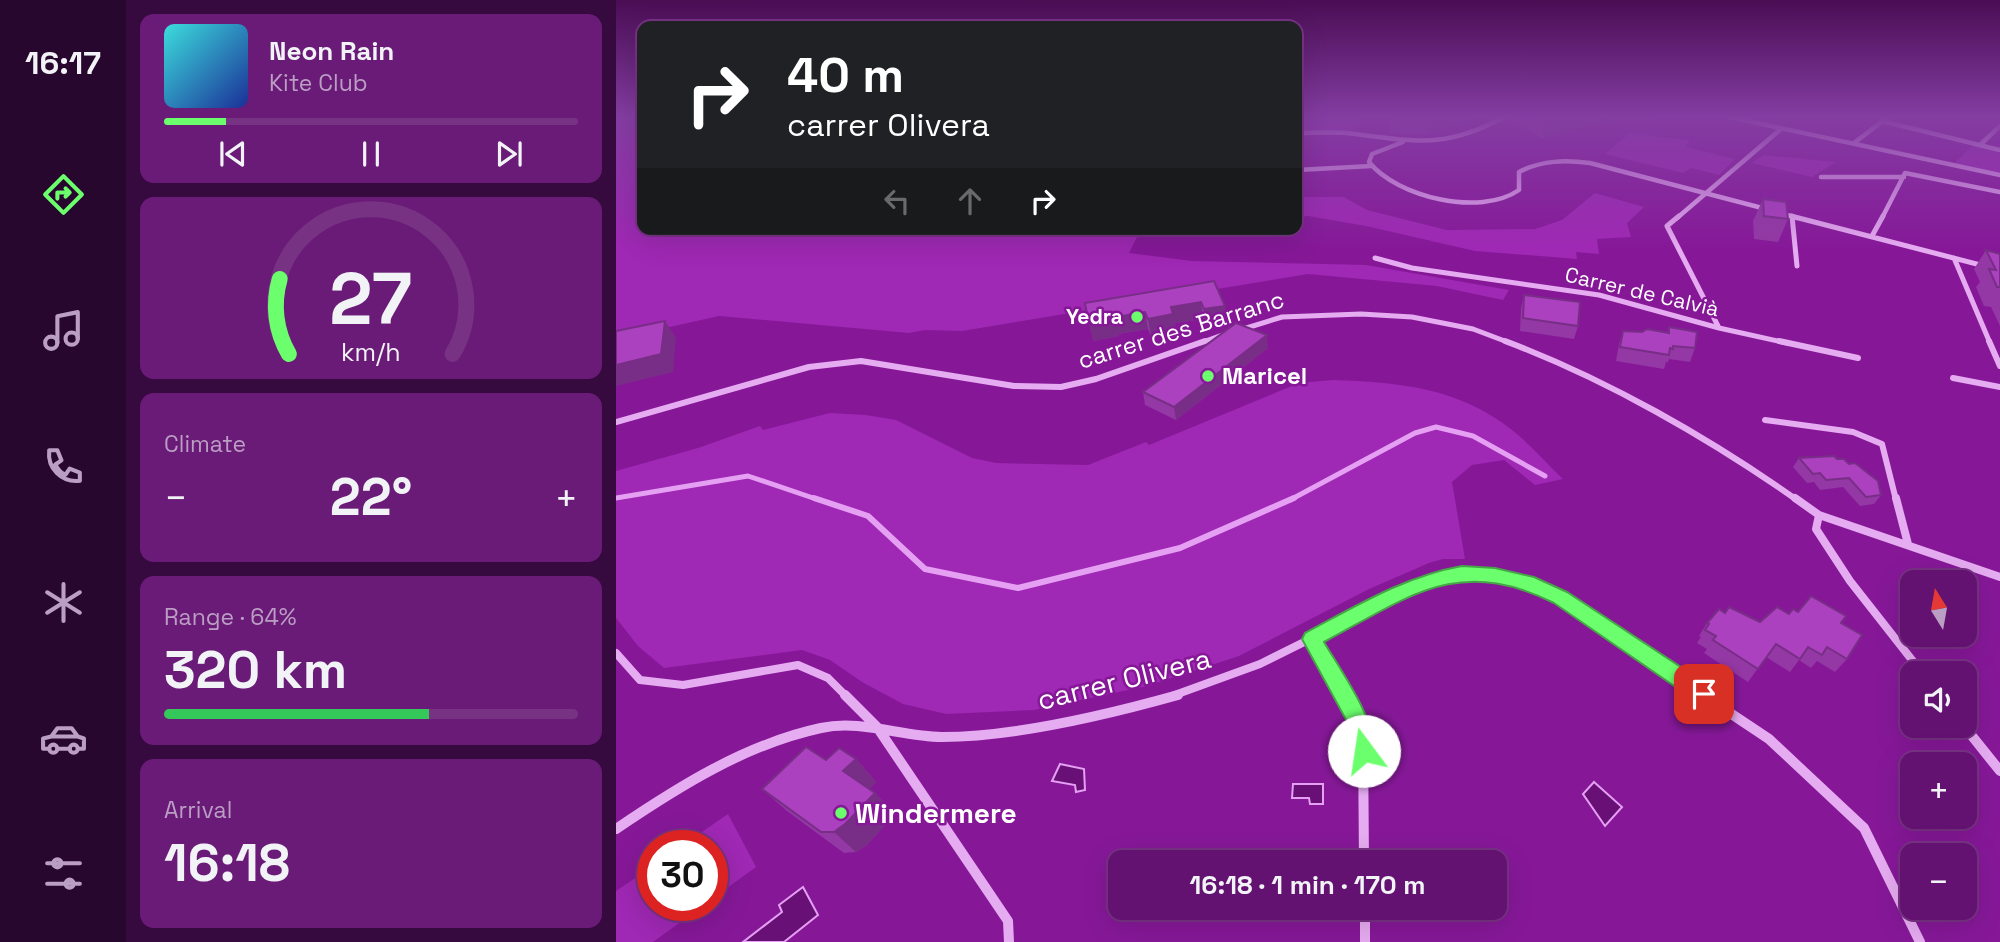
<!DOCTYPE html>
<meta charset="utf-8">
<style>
:root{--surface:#641272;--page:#6a1b77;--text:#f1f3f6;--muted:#bb9ec4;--line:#783284;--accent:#6cff6d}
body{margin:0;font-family:"Space Grotesk",sans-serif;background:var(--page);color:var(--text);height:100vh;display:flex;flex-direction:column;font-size:26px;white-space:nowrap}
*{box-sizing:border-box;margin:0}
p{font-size:23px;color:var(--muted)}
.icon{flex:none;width:38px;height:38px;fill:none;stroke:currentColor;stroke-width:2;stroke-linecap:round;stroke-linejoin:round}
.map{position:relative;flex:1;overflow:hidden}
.side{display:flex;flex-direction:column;gap:14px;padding:14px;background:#370a3f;width:490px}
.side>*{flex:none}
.top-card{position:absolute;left:21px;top:21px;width:665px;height:214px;border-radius:14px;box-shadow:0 7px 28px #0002,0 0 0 2px var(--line);background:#202124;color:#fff;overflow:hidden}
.needle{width:46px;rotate:349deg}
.controls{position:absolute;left:1284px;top:570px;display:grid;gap:14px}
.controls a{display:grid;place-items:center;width:77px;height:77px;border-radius:14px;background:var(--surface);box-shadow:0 7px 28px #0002,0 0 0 2px var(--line);font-size:35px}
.speed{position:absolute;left:21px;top:830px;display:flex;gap:14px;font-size:35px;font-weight:700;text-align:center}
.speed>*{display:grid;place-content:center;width:91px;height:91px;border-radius:50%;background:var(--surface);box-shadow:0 7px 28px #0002,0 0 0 2px var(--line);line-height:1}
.speed .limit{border:10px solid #d22;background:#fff;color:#111}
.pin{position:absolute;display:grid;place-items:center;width:60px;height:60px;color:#fff;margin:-30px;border-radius:14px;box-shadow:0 4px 10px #0006}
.me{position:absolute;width:77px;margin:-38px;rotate:346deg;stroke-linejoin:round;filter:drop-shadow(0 0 5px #0008)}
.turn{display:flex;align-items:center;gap:24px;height:147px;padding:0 35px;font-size:32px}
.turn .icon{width:91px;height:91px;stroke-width:2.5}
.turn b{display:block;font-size:49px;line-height:60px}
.lanes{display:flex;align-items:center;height:66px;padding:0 35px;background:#0003;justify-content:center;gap:35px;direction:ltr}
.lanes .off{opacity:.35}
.big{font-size:52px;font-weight:700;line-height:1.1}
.side .tile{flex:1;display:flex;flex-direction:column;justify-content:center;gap:10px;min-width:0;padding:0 24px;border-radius:14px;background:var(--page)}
.side .dial{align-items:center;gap:0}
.dial svg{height:182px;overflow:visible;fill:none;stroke:var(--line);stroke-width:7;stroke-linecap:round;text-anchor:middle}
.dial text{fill:var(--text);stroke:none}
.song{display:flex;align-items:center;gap:21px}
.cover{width:84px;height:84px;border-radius:10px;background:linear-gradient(135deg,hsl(180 70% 55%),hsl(230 70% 35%))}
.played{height:7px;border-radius:4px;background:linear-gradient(90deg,var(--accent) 15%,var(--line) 15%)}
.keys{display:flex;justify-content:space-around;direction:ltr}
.heat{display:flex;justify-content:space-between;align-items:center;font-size:38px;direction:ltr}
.charge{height:10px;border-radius:5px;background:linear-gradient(90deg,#34c759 64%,var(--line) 0)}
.trip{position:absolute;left:492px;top:850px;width:399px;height:70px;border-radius:14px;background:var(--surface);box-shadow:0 7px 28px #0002,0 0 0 2px var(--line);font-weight:700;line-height:70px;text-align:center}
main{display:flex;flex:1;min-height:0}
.menu{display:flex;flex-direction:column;width:126px;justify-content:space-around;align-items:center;background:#28072e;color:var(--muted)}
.menu .icon{width:49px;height:49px}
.menu .on{color:var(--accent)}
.menu b{font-size:32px;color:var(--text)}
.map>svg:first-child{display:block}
.green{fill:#9f28b4}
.water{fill:#681075;stroke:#e59ff3;stroke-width:2}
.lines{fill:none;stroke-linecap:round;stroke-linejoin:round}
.stream-far1{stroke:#e59ff3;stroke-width:5}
.stream{stroke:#e59ff3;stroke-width:6}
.minor-far4{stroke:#e6acf1;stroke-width:4.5}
.minor-far3{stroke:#e6acf1;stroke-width:5}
.minor-far2{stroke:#e6acf1;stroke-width:6}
.minor-far1{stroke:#e6acf1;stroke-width:8}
.minor{stroke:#e6acf1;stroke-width:10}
.wall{fill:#9338a4}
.shaded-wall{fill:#782e86}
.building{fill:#ab41bf;stroke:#782e86;stroke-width:2}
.route{fill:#6cff6d;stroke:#46a647;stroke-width:2}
.poi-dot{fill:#6cff6d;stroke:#861898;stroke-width:2.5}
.labels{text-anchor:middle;stroke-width:5;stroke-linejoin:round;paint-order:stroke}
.far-street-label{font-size:21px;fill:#fff;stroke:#861898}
.far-poi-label{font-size:21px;font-weight:bold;fill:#fff;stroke:#861898;text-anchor:end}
.street-label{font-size:24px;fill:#fff;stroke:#861898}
.poi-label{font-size:24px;font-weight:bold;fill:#fff;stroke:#861898;text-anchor:start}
.near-street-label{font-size:28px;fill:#fff;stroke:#861898}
.near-poi-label{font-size:28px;font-weight:bold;fill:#fff;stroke:#861898;text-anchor:start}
</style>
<main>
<nav class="menu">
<b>16:17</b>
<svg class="icon on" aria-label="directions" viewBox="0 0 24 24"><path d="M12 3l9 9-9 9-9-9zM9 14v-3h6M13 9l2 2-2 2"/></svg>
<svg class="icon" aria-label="music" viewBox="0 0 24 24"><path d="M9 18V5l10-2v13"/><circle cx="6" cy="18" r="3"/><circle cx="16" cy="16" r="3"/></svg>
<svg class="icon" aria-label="phone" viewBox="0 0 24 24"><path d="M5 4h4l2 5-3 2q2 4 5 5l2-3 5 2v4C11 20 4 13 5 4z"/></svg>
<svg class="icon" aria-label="climate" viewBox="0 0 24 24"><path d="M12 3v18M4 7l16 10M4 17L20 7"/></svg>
<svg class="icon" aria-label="car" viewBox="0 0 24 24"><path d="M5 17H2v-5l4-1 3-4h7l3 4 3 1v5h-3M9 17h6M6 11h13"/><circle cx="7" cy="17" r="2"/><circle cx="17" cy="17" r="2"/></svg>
<svg class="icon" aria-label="filters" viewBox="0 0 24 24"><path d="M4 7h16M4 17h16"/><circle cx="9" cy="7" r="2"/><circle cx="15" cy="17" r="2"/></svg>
</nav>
<section class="side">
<div class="tile">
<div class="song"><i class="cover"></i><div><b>Neon Rain</b><p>Kite Club</p></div></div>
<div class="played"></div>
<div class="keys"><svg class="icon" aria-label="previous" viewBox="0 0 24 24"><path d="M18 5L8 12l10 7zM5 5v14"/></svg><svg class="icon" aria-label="pause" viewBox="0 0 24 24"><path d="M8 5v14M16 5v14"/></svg><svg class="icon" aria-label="next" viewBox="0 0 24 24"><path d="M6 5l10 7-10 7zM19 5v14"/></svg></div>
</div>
<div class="tile dial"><svg viewBox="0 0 100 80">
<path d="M14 69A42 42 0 1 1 86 69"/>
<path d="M14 69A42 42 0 0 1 10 36" stroke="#6cff6d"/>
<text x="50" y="56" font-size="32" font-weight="700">27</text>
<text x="50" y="72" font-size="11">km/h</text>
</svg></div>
<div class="tile"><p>Climate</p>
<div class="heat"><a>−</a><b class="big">22°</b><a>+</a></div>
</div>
<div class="tile"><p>Range · 64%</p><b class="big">320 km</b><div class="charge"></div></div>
<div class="tile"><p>Arrival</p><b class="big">16:18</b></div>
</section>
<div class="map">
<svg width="1384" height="942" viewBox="0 0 1384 942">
<rect width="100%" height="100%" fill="#861898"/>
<path class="green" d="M0 117H26V229H525L513 253 576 261 750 265 893 290 887 300 821 286 692 274 346 331 309 330 293 333 103 316 0 339Z
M681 117H752L735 132H681Z
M1014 133 1074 141 1069 147 1119 159 1103 175 1075 168 1067 173 989 154Z
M1357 145 1384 151V174L1338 164Z
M1147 155 1220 162 1196 177 1136 163Z
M979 193 1028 207 1011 223 1015 237 981 239 983 254 960 252 961 259 859 251 750 226 692 216 681 217V197H728L751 210 831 230 919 229 946 220Z
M717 380C782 382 844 388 896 430 914 444 930 463 947 479L919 485 888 460 856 465 836 482 849 559H827L813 563 753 589 623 656 531 686 418 710 330 714 287 704 246 682 214 660 186 650 48 668 22 646 0 618V471L82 448 144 426 147 430 214 413 250 415 280 420 356 458 380 463 472 465 530 442 533 445 683 383Z
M112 814 140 867 96 899V845H67Z
M37 866V905H88L37 942H0V891Z"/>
<path class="water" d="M444 764 468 769 469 790 460 792 459 785 436 781Z
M978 782 1006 807 989 826 967 794Z
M677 784H707V804H694L693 798H676Z
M187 887 202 915 168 942H127L166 912 163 905Z"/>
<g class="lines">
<path class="stream-far1" d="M0 498 132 476 203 500
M674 500 799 433 820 427 857 436 929 476"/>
<path class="stream" d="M198 498 252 516 309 569 402 588 564 548 678 498"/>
<path class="minor-far4" d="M998 117H1036
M1113 117 1384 175
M1266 121 1384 150
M681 133C697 133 714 132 730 133 795 140 826 151 888 117
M787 142 756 154 753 162C781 197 864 217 903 190V172C926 160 949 160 974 163L1150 209
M1238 143 1272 117
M1364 145 1384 126
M681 170 755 166
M1205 177H1288
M1164 213 1181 218
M1061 218 1166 128
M1266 218 1289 173 1384 192"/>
<path class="minor-far3" d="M1063 216 1051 226 1103 328
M1175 216 1384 270
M1176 216 1181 266
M1256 236 1267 216
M759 258 796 268 983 295 1103 328 1171 343
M1338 258 1374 343
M624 330 666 317 745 314 796 317 857 329 894 343
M584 343 609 334"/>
<path class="minor-far2" d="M889 341C990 379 1093 438 1181 500
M1163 341 1242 358
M1373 341 1384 366
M1337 378 1384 387
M1149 420 1237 432 1266 444 1280 500
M0 422 193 367 245 361 398 386 445 387 480 379 589 341"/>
<path class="minor-far1" d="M1179 498 1203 515 1384 577
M1280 498 1292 544
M1203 515 1200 529 1234 581 1307 674
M696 639 728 696
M0 653 24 680 67 685 182 665 212 678 230 696
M556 696 644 664 815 579 850 575 897 580 945 598 1090 696"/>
<path class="minor" d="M229 695 261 727 392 921 393 942
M727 695 747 737 748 863
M1087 695 1153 739 1248 828 1304 942
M1348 726 1384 771
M0 829C62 787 130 744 205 728 245 719 286 737 326 737 397 737 494 714 562 695
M749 908V942"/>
</g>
<path class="wall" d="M775 117H854V120L812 134 774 133Z
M896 117H988L987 122 927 138 895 121Z
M1147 199 1172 219 1162 242 1138 239 1137 221Z
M1370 250 1384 254V326L1375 307 1368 306 1360 287 1364 282 1358 269Z
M598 281 609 306 610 323 590 326 587 319 559 323 560 331 535 336 532 329 502 334 503 336 477 341Z
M908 295 962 326 958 339 904 331 905 308Z
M1053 327 1079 348 1074 362 1053 359 1052 362H1050L1048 369 1000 361 1003 344 1007 331 1026 332 1051 333Z
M652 348 560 420 529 405 527 392Z
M1218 456 1265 495 1258 504 1244 506 1227 487 1204 490 1198 482 1191 483 1177 467 1183 458Z
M1182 612 1225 623 1231 659 1219 672 1201 661 1195 668 1183 660 1174 672 1150 657 1132 682 1088 653 1091 649 1081 643 1085 637 1083 636 1091 623 1109 613 1144 622Z
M240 759 260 782 253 789 259 793 279 814 251 845 240 852 228 853 171 811 146 789 210 760Z"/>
<path class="shaded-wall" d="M813 117H854V120L812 134Z
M934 117H988L987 122 927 138 931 118Z
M585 302 587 319 559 323 560 331 535 336 532 319 555 307Z
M609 306 610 323 590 326 588 309Z
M529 312 532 329 502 334 503 336 477 341 473 324 499 317Z
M49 321 60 338 57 372 0 386V365Z
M651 335 652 348 560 420 558 407Z
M240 759 260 782 248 794 227 771Z
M259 793 279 814 251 845 240 852 218 832Z"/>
<path class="building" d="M1147 199 1170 202 1172 219 1148 216Z
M1370 250 1384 254V287H1381L1373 269 1380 270Z
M598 281 609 306 588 309 585 302 555 307 557 314 532 319 529 312 499 317V319L473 324 469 303Z
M908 295 964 302 962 326 907 318Z
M49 321 45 354 0 365V331Z
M620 323 651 335 558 407 527 392Z
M1053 327 1081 332 1079 348 1057 346V349L1054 348 1053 355 1004 347 1007 331 1026 332 1031 329 1053 333Z
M1218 456 1221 459H1228L1233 464 1239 463 1262 481 1265 495 1250 497 1233 478 1210 480 1204 473 1197 474 1183 458Z
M1195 596 1230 616 1225 623 1246 635 1231 659 1211 647 1206 655 1192 647 1184 659 1160 644 1142 669 1097 640 1100 636 1089 630 1093 624 1091 623 1103 609 1109 613 1113 607 1144 622 1161 607 1173 614 1177 609 1182 612Z
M190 747 210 760 223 748 240 759 227 771 259 793 229 824 218 832H205L146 789Z"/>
<linearGradient id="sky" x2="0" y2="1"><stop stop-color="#4a0d54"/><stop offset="0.47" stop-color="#843da2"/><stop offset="1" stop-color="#843da2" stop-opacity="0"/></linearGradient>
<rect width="1384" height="249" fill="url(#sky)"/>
<path class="route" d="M846 566 879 568 918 577 951 592 1095 687 1098 694 1095 701 1088 703 1080 701 938 603C841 555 793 597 708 642 723 668 768 730 756 759L748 762 740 759 733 725 686 639 689 633C740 606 789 576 846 566Z"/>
<g class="poi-dot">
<circle cx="521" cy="317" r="7"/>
<circle cx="592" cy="376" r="7"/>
<circle cx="225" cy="813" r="7"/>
</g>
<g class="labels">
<g class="far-street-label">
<text transform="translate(1026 292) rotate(13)" y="7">Carrer de Calvià</text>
</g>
<g class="far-poi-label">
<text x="507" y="324">Yedra</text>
</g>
<g class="street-label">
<text transform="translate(565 330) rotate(-17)" y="8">carrer des Barranc</text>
</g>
<g class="poi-label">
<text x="606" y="384">Maricel</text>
</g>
<g class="near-street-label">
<text transform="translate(508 679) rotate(-14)" y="10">carrer Olivera</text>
</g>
<g class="near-poi-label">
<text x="239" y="823">Windermere</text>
</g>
</g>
</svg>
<div class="controls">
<a><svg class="needle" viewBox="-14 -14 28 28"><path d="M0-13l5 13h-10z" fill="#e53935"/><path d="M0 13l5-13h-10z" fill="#bb9ec4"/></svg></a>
<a><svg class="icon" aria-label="sound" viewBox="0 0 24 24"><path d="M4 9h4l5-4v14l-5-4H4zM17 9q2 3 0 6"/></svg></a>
<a>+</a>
<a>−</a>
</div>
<div class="speed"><div class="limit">30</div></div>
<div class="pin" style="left:1088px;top:694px;background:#d93025"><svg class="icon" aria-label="arrive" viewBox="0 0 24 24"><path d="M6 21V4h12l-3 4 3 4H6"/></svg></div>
<svg class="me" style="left:748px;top:751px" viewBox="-20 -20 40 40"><circle r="19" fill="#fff"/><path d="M0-13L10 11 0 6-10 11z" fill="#6cff6d"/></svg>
<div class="trip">16:18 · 1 min · 170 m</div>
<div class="top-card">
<div class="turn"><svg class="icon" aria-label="right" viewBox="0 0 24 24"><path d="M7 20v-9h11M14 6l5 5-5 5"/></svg><div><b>40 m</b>carrer Olivera</div></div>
<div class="lanes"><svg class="icon off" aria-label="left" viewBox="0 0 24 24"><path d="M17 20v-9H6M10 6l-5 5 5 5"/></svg><svg class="icon off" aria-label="ahead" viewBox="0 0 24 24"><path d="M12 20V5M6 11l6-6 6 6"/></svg><svg class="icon" aria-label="right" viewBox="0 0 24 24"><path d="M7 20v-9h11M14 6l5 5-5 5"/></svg></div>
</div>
</div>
</main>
